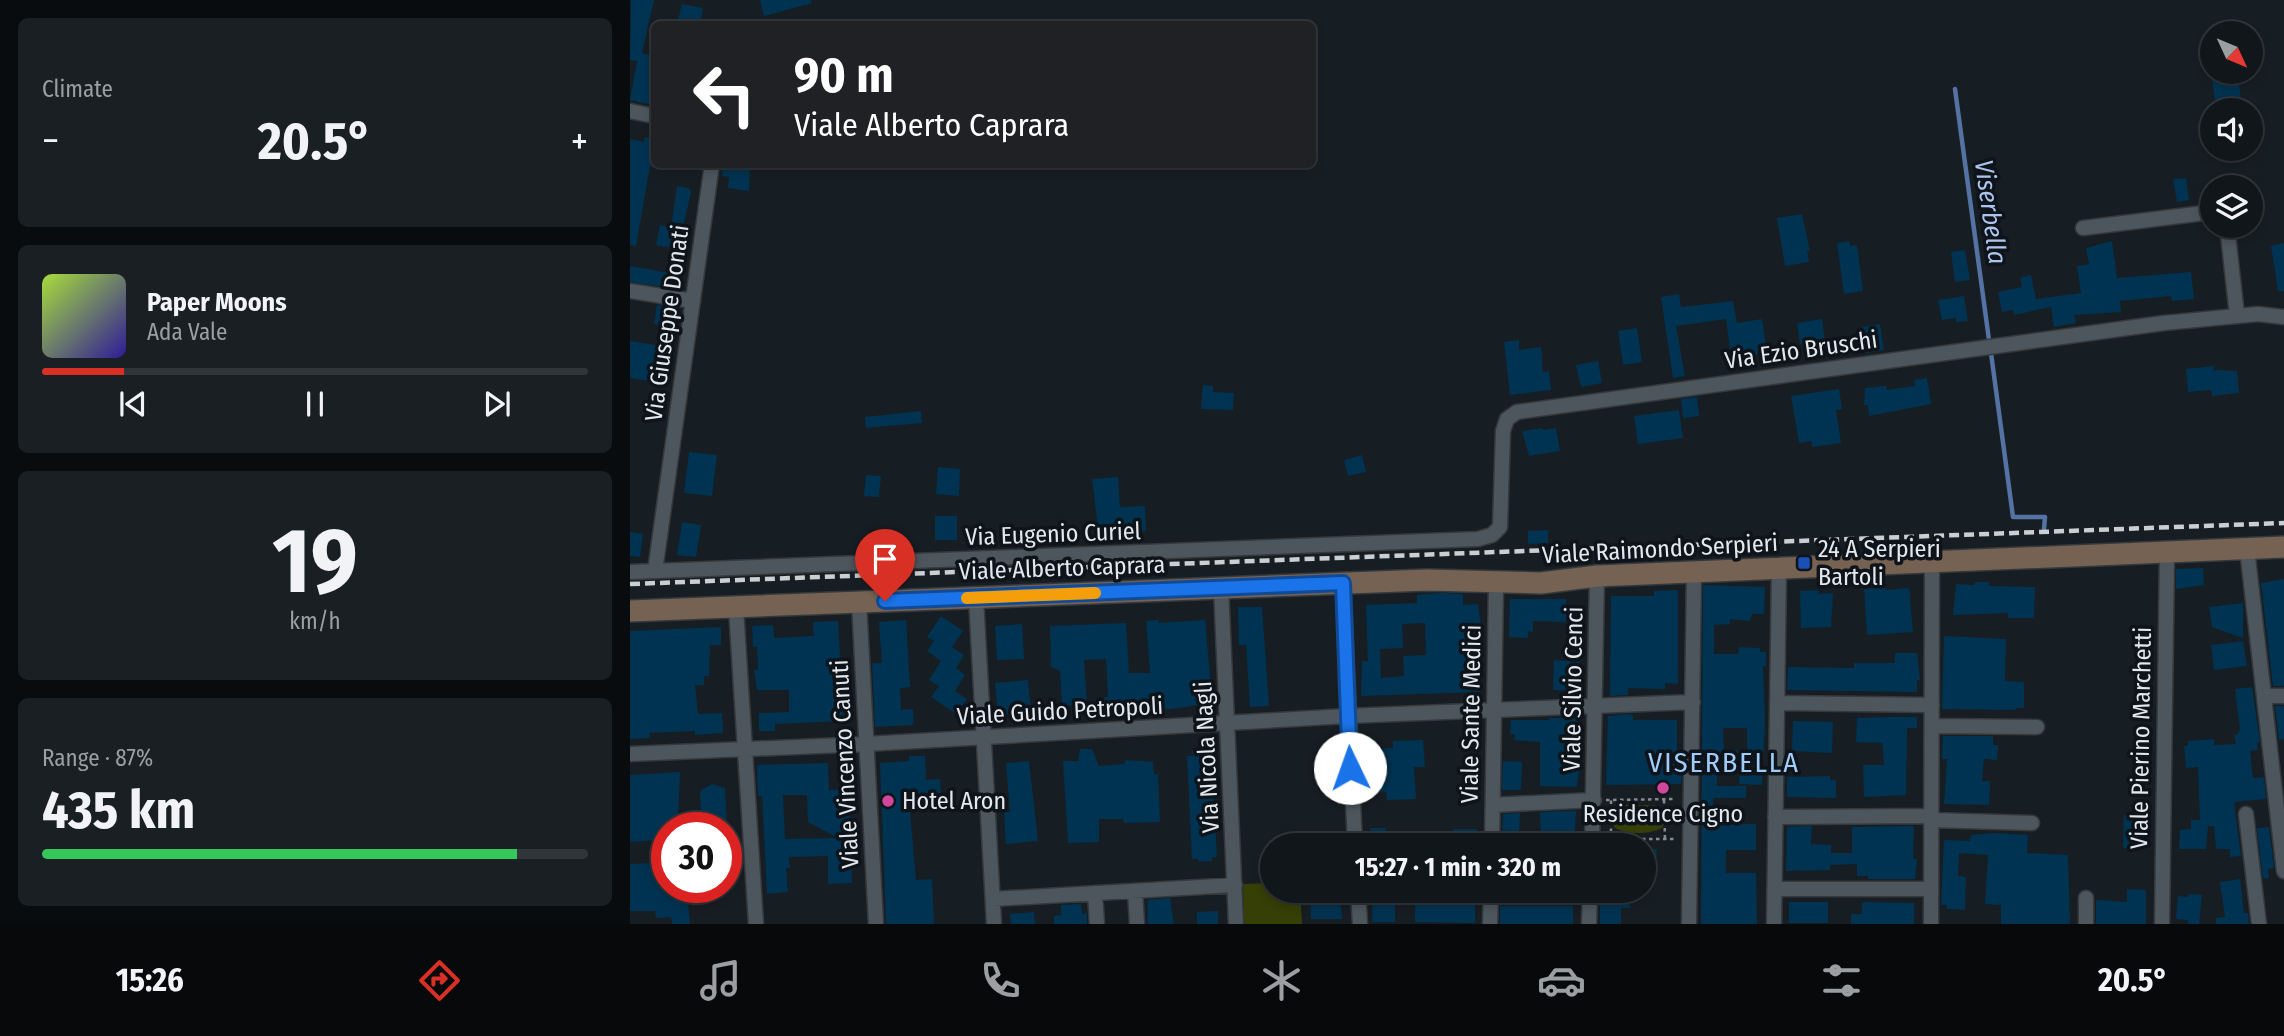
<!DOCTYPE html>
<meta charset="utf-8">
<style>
:root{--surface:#11161a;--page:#1a1f23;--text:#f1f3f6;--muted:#9c9fa2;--line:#303539;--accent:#d93025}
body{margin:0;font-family:"Fira Sans Condensed",sans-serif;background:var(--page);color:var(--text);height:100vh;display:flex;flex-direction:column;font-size:26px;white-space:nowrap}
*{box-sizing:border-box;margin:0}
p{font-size:23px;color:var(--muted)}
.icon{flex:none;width:38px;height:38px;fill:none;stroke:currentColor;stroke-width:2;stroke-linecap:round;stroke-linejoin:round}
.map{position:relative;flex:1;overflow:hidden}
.details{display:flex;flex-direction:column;gap:18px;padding:18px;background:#090c0e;width:630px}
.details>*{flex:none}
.top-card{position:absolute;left:21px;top:21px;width:665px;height:147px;border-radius:10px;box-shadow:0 4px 10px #0003,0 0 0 2px var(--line);background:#202124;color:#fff;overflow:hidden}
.needle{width:46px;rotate:134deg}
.controls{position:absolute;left:1570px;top:21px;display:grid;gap:14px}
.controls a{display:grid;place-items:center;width:63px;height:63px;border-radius:50%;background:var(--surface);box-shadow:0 4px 10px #0003,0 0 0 2px var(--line);font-size:35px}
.speed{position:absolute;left:21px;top:812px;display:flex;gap:14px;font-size:35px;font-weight:700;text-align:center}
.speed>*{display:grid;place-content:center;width:91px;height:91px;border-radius:50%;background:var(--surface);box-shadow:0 4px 10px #0003,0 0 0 2px var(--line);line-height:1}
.speed .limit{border:10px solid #d22;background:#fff;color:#111}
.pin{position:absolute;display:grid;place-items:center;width:60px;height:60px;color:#fff;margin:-72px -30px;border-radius:50% 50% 50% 0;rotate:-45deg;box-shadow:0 0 7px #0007}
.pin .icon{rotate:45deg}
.me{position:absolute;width:77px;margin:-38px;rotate:357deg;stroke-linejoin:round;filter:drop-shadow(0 0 5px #0008)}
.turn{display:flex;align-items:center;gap:24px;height:147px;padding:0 28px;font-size:32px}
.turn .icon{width:91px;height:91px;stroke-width:2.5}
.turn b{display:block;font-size:49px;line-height:60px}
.big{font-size:52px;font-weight:700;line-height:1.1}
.details .widget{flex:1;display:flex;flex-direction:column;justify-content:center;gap:10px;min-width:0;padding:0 24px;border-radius:10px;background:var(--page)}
.details .dial{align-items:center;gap:0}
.dial b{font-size:91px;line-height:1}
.song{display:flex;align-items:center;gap:21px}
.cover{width:84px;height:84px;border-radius:10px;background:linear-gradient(135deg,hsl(80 70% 55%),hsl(250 70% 35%))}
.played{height:7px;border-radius:4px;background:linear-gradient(90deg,var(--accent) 15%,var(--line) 15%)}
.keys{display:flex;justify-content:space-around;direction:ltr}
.heat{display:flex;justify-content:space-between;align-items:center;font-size:38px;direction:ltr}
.charge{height:10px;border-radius:5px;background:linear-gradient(90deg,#34c759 87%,var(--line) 0)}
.trip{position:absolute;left:630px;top:833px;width:396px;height:70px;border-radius:35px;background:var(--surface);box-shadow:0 4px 10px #0003,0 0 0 2px var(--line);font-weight:700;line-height:70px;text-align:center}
.dock{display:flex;height:112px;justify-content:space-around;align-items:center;background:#07090a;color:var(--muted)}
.dock .icon{width:49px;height:49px}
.dock .on{color:var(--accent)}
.dock b{font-size:32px;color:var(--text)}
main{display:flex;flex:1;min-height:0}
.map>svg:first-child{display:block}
.green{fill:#363f06}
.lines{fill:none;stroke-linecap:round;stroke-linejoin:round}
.stream{stroke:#5473a4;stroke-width:4.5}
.building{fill:#003351;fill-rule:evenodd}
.street-casing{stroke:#34393d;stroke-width:17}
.secondary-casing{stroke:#34393d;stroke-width:24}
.path{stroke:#858b8f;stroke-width:2.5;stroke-dasharray:3.5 3.5;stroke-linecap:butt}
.street{stroke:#4e565d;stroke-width:14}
.secondary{stroke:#766252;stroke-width:21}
.rail{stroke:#cacfd2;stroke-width:4.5;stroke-dasharray:10 5;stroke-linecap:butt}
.route-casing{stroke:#114b97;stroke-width:18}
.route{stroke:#1a73e8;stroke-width:12}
.slow{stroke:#f59e0b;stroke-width:12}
.transit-dot{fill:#1a4fb4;stroke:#0e141a;stroke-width:2.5}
.hotel-dot{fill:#d1479c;stroke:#0e141a;stroke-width:2.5}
.labels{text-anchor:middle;stroke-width:7;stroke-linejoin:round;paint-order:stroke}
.street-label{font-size:24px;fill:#e3e8eb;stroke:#0e141a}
.poi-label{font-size:24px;fill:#e3e8eb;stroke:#0e141a;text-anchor:start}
.water-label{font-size:26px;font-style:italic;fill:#adc5ec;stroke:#0e141a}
.quarter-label{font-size:28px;letter-spacing:2px;fill:#9fccfa;stroke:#0e141a}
</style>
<main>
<section class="details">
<div class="widget"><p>Climate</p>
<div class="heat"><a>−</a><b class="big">20.5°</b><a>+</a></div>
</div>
<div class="widget">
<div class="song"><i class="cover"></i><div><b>Paper Moons</b><p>Ada Vale</p></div></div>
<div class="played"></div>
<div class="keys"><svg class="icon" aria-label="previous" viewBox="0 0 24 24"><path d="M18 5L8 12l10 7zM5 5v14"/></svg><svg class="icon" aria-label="pause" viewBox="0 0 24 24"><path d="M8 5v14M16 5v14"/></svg><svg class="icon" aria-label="next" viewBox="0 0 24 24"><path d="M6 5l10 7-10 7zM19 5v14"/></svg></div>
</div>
<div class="widget dial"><b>19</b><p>km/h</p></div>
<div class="widget"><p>Range · 87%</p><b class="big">435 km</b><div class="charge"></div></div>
</section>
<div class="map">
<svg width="1654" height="924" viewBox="0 0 1654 924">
<rect width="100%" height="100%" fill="#171e23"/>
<path class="green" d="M987 805H1026L1033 811V827C1021 835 995 835 984 827L983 811Z
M642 883V891H670L672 924H614L613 884Z"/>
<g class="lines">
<path class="stream" d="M1325 89 1359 340
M1361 353 1383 517H1415L1414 529"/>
</g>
<path class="building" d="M1 0H24L12 53 24 56 22 105 0 100 7 61 0 60Z
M130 0H181L182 3 134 16Z
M52 4 73 8 70 24H47Z
M1608 75 1612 108 1586 110 1582 78Z
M15 137 24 139V167L20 166 6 246 0 245V139L14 142Z
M93 164H120L119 191 98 188 99 177 92 176Z
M1556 178 1559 200 1547 202 1543 179Z
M47 186 59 188 61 192 48 249 26 245 30 225 41 227Z
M1172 214 1180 251H1177L1179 262 1155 266 1147 218Z
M1219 241 1220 246 1227 245 1233 291 1214 294 1207 243Z
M1482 241 1487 278 1561 272 1564 299 1542 301 1541 296 1490 301 1491 312 1444 315 1446 323 1424 327 1421 307 1384 315 1383 310 1372 312 1368 292 1392 287 1390 278 1401 275 1406 299 1451 293 1447 266 1459 264 1456 248Z
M1654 243V291H1648L1641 246Z
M1335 250 1340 280 1325 282 1321 252Z
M0 266 51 275 48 289 0 282Z
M1049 294 1051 307 1103 301 1107 323 1132 319 1137 353 1101 358 1096 319 1046 326 1055 376 1043 378 1031 297Z
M1334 296 1338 321 1326 322V318L1312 320 1308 300Z
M27 305 46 308 42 328 24 324Z
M1192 319 1195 342 1170 344 1167 323Z
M1250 324 1254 350 1236 353 1232 327Z
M1007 328 1012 362 993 365 988 331Z
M889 340V350L911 347 913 372 919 371 921 390 880 395 874 342Z
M0 341 39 347 33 383 0 378Z
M968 361 972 383 951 387 946 365Z
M1584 366V370L1607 371 1609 393 1582 396 1581 390 1558 392 1556 369Z
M1297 378 1301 404 1239 416 1238 405H1234L1235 388 1256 386 1257 390 1285 386 1284 380Z
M573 385 583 386V392L604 393 603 410 571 409Z
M1209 389 1212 409 1206 410 1211 443 1182 447 1181 441 1169 443 1161 396Z
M1067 397 1069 416 1053 418 1051 399Z
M1049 410 1053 438 1008 444 1004 416Z
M291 411 292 423 236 428 235 417Z
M912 428 913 430 926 428 930 451 899 456 892 431Z
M59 452 87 455 82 496 54 493Z
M732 455 736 472 718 476 714 460Z
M308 467 330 469 329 496 306 494Z
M236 475 251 476 249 497 234 496Z
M488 477 490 507 515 506 516 531 480 533V536L469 537 462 479Z
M305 516H327V540H305Z
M52 522 71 525 66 557 47 555Z
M918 530V543L898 544V531Z
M0 532 13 534 10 557 0 556Z
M1573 568 1574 585 1546 589V569Z
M1654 579V686H1643L1631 583Z
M1345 582H1359V586L1405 587 1404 618H1378V613L1323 615 1326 584 1344 585Z
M1073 585 1135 587 1134 614H1122L1120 621 1100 619V624L1084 625V654H1108L1109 647 1130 648V652H1136V666H1133L1135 721 1132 785 1109 784 1110 761H1087V786H1116V798H1083L1082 824H1126V850H1096V873H1126L1127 924H1071ZM1093 728H1117V750L1094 751Z
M1255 587 1256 590 1279 588 1283 632 1237 635 1234 589Z
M1048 590V684L1035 683V689L998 688V695L980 696 981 596H1024V591Z
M1188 590V594L1203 593 1201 627 1171 628 1170 591Z
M811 593 833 594V605L848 604 851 628 849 692 731 696 732 661H738L736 605 787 603V595ZM795 623 796 655 773 656 774 676 751 678 750 649 773 648 772 624Z
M880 599H936V622L903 621V632L898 631V638L879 637Z
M1613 603V638L1582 627 1579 607Z
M608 607H632L639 706 620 707 616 645H609Z
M311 616 333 631 322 647 334 655 326 668 335 675 325 691 337 699 326 714 301 697 309 686 299 680 311 661 297 651 304 641 297 637Z
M276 620 280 687 270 688 271 710 283 709 284 722 282 725 245 727 242 663H252L249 622Z
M528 620 529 623 575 620 582 699 567 700 568 705 542 709 472 713V698L478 697 476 659 454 660 457 704 432 706 430 671 421 667 420 626 496 623 499 673H520L516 621Z
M208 621 214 721 145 724V731H129V713L159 712V690H127L124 670H128L127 647H123L122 626 143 625 144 638 184 636 183 622Z
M392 624 394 659 367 660 365 626Z
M91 627V645H80L79 676H74V685H65L68 714 92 713 93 733 65 735V731L19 733 20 738 0 739V631Z
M1314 636 1376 639 1375 681 1394 682V708H1386V710L1312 709Z
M1613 641 1617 666 1584 670 1581 645Z
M1265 653H1287L1290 680H1287V692L1157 690 1158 667 1224 668V663H1265Z
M924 660 950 662 948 691 923 690Z
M398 680 401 713 368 716 365 683Z
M1622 687 1630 742 1627 743 1628 750 1620 751 1623 778 1634 777 1636 799 1604 802 1611 856 1600 857V849H1586L1584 826H1578L1576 849H1549L1550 830 1561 829V820H1570L1568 767 1556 768 1554 746H1558V741L1584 739V745L1606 744 1604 735 1608 734 1610 729 1605 689Z
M1645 706H1654V739L1649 740Z
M998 714 1003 715V720H1047V774H1052L1051 784 976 785 978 716Z
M1263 717H1287V728H1277L1276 795 1234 797 1233 765H1254L1252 743 1226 742 1227 718Z
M919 718H947L946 751 951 752 947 787 910 786V742L884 740 885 734H880L881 720H919Z
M1163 721 1203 722 1202 753 1162 751Z
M1313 736H1363V745H1368L1367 760 1354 759 1352 781H1360L1359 805 1314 804 1317 759H1312Z
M793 740 795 767H784L786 799 757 800 756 792 741 793 739 749 763 748V741Z
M450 749H462L469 766 494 764 496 760 523 762 524 775 528 774 530 822 494 823 493 819H469V842L438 843 433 761H448Z
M574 750 575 754H581L587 857H582V861L569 862 568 859H562L557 756H563L562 751Z
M279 756H295L296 780 310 779 311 797 279 799 286 880 302 879 304 924H256L250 763 279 761Z
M399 761 408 841 376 844 374 812H380L376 763Z
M873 761 892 762 891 790H872Z
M198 763 199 790 219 789 222 883 198 884V856L159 857 160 868H156L158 892 137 894 132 796H128L127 765ZM153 795H177L178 822 208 838 155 839Z
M50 772 48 818 71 817 70 791 82 784 95 788 97 828H37V839L0 842V775Z
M1200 776V780H1206V798L1157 797V777Z
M946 811 944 845 911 844 910 812Z
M890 813 889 837 872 836 873 814Z
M1494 815H1519V848H1493Z
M1182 826 1181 844 1201 845V853H1222V827L1284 826 1283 859H1287L1285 879H1238V876H1227V864L1200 865V870L1156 871 1157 827Z
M1639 827 1644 868 1638 869 1639 878 1633 879 1627 828Z
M740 828H756V832H763V845H740Z
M823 829H847V845H823Z
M1364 833 1398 835 1397 853 1438 855 1440 924H1371V905L1355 904 1358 855 1329 853 1328 876 1336 877 1335 910 1317 909V905H1311L1314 840 1340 841 1341 835Z
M37 849V893H57L60 924H42L41 917 26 918 25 911H0V864L24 863Z
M1013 849H1027L1025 883H1013Z
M1610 879 1614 913H1618L1619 924H1586V918L1595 917 1590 882Z
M1497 889 1516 890V924H1466V900L1497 902Z
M779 891H845V923L785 922V903H779Z
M988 891H1000V908H991V924H970V905H982V895H988Z
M680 893 710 895 712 919H681Z
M743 893 765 894V922H742Z
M1559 894 1572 895 1569 924H1558V920L1546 919 1548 896 1558 897Z
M540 898 544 924H517L518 900Z
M1159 902H1198V923H1159Z
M1232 902 1284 903V924H1221V914H1232Z
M451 904 452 914 457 913V924H424V916L431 915V905Z
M870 906H943V924H870Z
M588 911V924H567V912Z
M404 912 405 924H381L380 914Z"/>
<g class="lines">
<g class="street-casing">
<path id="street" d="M0 111 24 116
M1597 226 1607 315
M1453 228 1582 212
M0 291 63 301
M1617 549 1654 871
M25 571 82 164
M0 572 848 539 862 535 870 527 873 431 877 419 887 412 1534 323 1628 314 1654 317
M713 583 725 845
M591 588 606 924
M346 598 364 924
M229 602 246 924
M106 608 126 924
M1634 696H1654
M1147 703 1302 705
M1302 726 1407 727
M0 754 236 744 717 716 1063 702
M863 805 964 800
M1616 814 1629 924
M1145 817 1301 816
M1301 820 1402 823
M862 845 866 583
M962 845 967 576
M1145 889H1301
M505 891 507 924
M728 891 730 924
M465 893 467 924
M860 896H959
M363 899 605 885
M860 924 861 891
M959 924 960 891
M1059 924 1064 572
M1144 924 1149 569
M1301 924 1302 562
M1456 924V898
M1532 924 1537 552"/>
</g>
<g class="secondary-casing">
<path id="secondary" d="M0 611 797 580 911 583 967 576 1654 547"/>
</g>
<path class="path" d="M976 800 1046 799
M1034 800 1035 839
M977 839H1047
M981 839V800"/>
<use href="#street" class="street"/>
<use href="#secondary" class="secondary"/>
<path class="rail" d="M0 584 1654 523"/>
</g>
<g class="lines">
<g class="route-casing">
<path id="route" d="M255 601 713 583 720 768"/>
</g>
<use href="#route" class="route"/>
<path class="slow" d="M337 598 465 593"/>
</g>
<rect class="transit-dot" x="1167" y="556" width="14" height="14" rx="3.5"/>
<g class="hotel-dot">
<circle cx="1033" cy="788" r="7"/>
<circle cx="258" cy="801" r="7"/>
</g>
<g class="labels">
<g class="street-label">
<text transform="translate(37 323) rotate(-82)" y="8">Via Giuseppe Donati</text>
<text transform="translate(1171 350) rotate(-8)" y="8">Via Ezio Bruschi</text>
<text transform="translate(423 534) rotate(-2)" y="8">Via Eugenio Curiel</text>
<text transform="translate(1030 549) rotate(-3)" y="8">Viale Raimondo Serpieri</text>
<text transform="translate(432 568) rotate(-2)" y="8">Viale Alberto Caprara</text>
<text transform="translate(943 689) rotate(-89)" y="8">Viale Silvio Cenci</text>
<text transform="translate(430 711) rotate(-3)" y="8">Viale Guido Petropoli</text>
<text transform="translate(841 714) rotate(-89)" y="8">Viale Sante Medici</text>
<text transform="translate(1511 738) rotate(-89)" y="8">Viale Pierino Marchetti</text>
<text transform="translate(577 757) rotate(-93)" y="8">Via Nicola Nagli</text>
<text transform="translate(215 764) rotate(-93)" y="8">Viale Vincenzo Canuti</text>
</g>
<g class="poi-label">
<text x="1188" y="557">24 A Serpieri<tspan x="1188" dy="28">Bartoli</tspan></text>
<text x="272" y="809">Hotel Aron</text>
<text x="1033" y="822" text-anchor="middle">Residence Cigno</text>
</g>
<g class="water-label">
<text transform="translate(1361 212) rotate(82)" y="9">Viserbella</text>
</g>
<g class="quarter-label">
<text x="1094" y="772">VISERBELLA</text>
</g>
</g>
</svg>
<div class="controls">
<a><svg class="needle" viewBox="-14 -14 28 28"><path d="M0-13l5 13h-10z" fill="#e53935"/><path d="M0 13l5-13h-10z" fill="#9c9fa2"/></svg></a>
<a><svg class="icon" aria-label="sound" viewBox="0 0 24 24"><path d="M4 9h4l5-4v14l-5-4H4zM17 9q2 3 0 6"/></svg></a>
<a><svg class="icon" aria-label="layers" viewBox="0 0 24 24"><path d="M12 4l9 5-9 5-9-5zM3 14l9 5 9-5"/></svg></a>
</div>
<div class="speed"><div class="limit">30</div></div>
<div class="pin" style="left:255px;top:601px;background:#d93025"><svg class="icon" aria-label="arrive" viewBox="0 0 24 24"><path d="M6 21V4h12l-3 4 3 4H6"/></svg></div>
<svg class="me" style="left:720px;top:768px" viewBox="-20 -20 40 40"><circle r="19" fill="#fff"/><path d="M0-13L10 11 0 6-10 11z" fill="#1a73e8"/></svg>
<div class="trip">15:27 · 1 min · 320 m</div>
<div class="top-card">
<div class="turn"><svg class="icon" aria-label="left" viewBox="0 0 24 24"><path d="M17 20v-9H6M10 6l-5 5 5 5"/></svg><div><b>90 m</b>Viale Alberto Caprara</div></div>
</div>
</div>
</main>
<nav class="dock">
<b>15:26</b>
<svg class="icon on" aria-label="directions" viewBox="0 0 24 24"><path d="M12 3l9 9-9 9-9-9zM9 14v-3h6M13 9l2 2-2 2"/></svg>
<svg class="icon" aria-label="music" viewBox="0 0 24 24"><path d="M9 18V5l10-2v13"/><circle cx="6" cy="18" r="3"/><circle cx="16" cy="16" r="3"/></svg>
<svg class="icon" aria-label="phone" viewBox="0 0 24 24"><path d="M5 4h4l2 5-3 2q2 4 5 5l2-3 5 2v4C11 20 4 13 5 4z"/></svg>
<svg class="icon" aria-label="climate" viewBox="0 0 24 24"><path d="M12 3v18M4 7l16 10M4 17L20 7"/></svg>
<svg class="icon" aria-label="car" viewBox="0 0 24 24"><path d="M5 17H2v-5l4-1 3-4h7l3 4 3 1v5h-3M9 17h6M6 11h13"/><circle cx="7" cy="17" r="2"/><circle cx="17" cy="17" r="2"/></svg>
<svg class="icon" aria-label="filters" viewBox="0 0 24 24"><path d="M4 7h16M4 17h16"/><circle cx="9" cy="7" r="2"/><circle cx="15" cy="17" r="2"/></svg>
<b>20.5°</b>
</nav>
